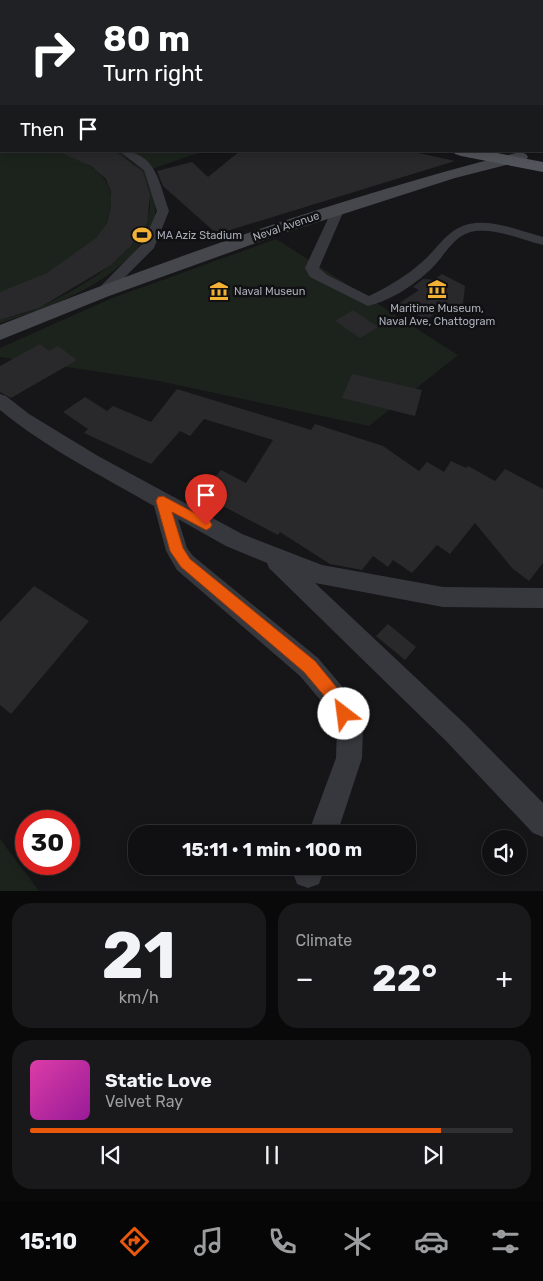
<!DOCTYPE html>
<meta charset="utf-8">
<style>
:root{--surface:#101012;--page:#19191b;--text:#f1f3f6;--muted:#9c9d9f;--line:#303032;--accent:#ea580c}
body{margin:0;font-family:Rubik,sans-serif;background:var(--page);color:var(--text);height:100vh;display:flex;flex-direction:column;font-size:19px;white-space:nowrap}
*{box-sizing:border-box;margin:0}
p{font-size:16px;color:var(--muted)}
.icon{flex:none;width:28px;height:28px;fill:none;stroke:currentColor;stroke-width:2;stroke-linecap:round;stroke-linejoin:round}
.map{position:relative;height:891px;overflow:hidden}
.details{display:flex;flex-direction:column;gap:12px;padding:12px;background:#09090a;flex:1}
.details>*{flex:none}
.guide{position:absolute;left:0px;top:0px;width:544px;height:152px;box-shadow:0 2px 12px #0003,0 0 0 1px var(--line);background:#202124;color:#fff;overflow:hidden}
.buttons{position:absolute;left:482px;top:830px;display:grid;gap:10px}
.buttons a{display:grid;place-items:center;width:45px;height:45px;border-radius:50%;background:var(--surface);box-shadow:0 2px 12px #0003,0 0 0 1px var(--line);font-size:25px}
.speed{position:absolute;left:15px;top:810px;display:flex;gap:10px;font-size:25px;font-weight:700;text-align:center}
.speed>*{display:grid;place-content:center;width:65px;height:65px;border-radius:50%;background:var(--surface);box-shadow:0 2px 12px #0003,0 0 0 1px var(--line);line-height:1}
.speed .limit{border:8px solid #d22;background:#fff;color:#111}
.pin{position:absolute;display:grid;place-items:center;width:42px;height:42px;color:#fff;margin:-51px -21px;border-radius:50% 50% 50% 0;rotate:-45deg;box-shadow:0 0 5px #0007}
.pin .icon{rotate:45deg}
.me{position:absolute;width:55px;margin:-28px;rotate:330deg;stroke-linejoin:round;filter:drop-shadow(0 0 4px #0008)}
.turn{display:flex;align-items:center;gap:18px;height:105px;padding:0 20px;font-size:22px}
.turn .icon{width:65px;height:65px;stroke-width:2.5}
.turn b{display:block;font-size:35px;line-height:42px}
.then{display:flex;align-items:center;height:48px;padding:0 20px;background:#0003;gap:10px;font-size:19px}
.big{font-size:38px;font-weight:700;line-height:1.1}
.details .widget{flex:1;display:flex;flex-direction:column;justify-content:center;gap:8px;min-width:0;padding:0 18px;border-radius:20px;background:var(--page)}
.details .dial{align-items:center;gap:0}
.dial b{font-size:65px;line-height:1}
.song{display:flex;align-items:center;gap:15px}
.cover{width:60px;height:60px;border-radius:8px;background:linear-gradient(135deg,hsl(320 70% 55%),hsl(300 70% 35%))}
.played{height:5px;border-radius:2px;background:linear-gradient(90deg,var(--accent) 85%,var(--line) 85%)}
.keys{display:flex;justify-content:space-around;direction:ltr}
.heat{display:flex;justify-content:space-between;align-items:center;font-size:28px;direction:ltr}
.details .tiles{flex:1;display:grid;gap:12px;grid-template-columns:1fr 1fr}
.widget:last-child{grid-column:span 2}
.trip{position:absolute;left:128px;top:825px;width:288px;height:50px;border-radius:20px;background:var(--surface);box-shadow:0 2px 12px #0003,0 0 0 1px var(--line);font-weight:700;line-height:50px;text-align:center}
.tabs{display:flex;height:80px;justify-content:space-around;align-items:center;background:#060607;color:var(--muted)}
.tabs .icon{width:35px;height:35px}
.tabs .active{color:var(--accent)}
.tabs b{font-size:22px;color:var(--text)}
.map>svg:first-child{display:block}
.green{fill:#1c231d}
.building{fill:#29292c}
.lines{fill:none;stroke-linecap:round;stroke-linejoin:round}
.street{fill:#37383d;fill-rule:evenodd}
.secondary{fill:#45474d;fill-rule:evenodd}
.primary{fill:#53555c;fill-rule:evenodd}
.route{fill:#ea580c;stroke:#983908}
.labels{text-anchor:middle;stroke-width:5;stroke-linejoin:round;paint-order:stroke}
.far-street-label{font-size:11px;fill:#a8adb8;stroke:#111113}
.far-poi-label{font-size:11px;fill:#a8adb8;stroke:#111113;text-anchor:start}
</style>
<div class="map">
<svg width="543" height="891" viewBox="0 0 543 891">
<rect width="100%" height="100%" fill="#161618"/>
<path class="green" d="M0 134 1 151C16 151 46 148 59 152 87 161 118 177 110 211 107 222 104 230 96 238 73 262 32 283 0 292Z
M112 151H204L146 171C153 188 158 203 154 223 152 228 147 234 144 239 114 284 49 308 0 323V320C13 316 28 313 40 307 81 288 164 243 148 188 141 167 133 160 112 151Z
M276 239 458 355 369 426 154 380 0 357V348L110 299Z
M0 839 39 891H0Z"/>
<path class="building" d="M57 151H112L121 155 138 168 143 172 150 195 147 223 130 247 111 265 39 308 0 320V292L47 273 96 238 107 223 111 207V192L106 179 91 166Z
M240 151H410L455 161 217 234 163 186 157 171 192 162 208 177Z
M442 274 465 286 463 304 458 308 444 314 436 313 426 320 398 304 419 290 413 287 423 279 434 280Z
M353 310 378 327 360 338 335 321Z
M40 344 49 351 58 346 77 360 11 398 0 392V366Z
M352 374 422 390 415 416 342 398Z
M177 389 311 430 315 424 383 446 419 471 427 462 444 472 451 461 466 468 468 466 495 481 505 469 543 489V563L529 581 512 568 475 523 450 554 437 545 412 573 393 560 388 567 373 556 362 570 330 564 280 532 278 535 200 494 221 470 246 483 273 440 204 419 190 436 180 431 151 464 84 433 88 429 63 412 85 397 107 411 113 406 151 422Z
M34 586 89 621 11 714 0 705V622Z
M388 624 416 647 405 660 376 636Z"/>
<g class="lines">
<path class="street" d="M204 0H212L213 1H205Z
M518 0H531L532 1H519Z
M542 12H543V16H542Z
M543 46V52H542V47Z
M0 111H1V117H0Z
M119 151C156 151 159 182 169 211L154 248 107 295H97L95 292 143 243 157 211 144 170Z
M339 204 345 208 319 268 327 275 369 296C388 287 406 276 421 263 440 247 448 226 475 223 497 221 522 231 543 237V245C522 240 498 229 476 231 455 233 446 254 433 267 416 284 392 300 368 306L310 277 305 268 333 208Z
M0 394 6 396 29 414 98 456 242 534 322 565 443 587 543 588V608L443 607 315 583 465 724 543 803V837L533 833 447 742 269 568 267 563 226 546 178 519 187 548 193 556 318 658 346 691 363 728 362 758 337 834H308L336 758 337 729 328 709 300 676 177 570 166 551 154 506C102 476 46 448 0 410Z
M295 866H325L319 884 308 888 297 884 293 873Z"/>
<path class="secondary" d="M0 29H1V35H0Z
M520 152 526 154 528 157 526 160 455 178 278 235 109 296 0 340V325C170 258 343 196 520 152Z"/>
<path class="primary" d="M0 46H1V54H0Z
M453 151H487L543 162V172L461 156 455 154Z"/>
</g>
<path class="route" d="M163 496 210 521 212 525 210 528 206 530 172 512 183 548 190 559 315 661 342 694 351 714 349 719 344 722 338 719 332 705 304 672 181 567 170 551 156 501 158 497Z"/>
<defs>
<g id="stadium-bare" transform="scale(1.5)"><path d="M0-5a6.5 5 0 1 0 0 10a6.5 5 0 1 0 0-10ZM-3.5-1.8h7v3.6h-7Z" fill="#f2b134" stroke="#111113" stroke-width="2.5" paint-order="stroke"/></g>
<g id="museum-bare" transform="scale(1.5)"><path d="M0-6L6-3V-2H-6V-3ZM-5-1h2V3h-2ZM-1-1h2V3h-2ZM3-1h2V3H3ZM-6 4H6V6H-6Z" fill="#f2b134" stroke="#111113" stroke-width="2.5" paint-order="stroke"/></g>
</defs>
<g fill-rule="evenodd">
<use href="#stadium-bare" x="142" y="235"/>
<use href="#museum-bare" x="437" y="289"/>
<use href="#museum-bare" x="219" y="291"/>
</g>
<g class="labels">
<g class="far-street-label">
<text transform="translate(286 226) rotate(-19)" y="4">Neval Avenue</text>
</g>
<g class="far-poi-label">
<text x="157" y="239">MA Aziz Stadium</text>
<text x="234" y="295">Naval Museun</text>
<text x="437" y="312" text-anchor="middle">Maritime Museum,<tspan x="437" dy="13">Naval Ave, Chattogram</tspan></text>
</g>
</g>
</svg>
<div class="buttons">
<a><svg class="icon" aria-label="sound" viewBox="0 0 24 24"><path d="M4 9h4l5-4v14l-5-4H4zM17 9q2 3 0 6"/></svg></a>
</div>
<div class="speed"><div class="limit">30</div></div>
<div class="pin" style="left:206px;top:525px;background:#d93025"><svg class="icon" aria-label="arrive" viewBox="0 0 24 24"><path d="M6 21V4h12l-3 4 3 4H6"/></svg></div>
<svg class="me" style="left:344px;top:714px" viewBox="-20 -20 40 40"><circle r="19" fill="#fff"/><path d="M0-13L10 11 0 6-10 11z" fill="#ea580c"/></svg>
<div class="trip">15:11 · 1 min · 100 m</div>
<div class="guide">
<div class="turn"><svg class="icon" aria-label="right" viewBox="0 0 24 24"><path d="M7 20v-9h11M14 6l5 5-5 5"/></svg><div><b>80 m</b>Turn right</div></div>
<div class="then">Then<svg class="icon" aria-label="arrive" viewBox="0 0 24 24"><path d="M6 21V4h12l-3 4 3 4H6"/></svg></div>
</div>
</div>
<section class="details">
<div class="tiles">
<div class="widget dial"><b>21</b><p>km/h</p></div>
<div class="widget"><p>Climate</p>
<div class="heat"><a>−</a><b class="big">22°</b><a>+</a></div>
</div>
<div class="widget">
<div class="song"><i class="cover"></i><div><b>Static Love</b><p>Velvet Ray</p></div></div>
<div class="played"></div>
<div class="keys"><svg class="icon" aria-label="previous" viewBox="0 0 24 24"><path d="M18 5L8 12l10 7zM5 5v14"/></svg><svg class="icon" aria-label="pause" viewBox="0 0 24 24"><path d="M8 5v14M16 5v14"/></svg><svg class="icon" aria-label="next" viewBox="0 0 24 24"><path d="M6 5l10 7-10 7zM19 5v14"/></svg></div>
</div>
</div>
</section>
<nav class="tabs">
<b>15:10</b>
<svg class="icon active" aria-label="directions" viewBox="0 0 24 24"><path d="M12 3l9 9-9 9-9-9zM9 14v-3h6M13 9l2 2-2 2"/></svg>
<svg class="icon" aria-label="music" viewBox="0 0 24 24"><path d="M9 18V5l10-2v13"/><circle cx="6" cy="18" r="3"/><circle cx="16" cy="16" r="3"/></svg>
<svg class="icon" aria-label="phone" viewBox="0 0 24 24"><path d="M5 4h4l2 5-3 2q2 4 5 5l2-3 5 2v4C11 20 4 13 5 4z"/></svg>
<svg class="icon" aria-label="climate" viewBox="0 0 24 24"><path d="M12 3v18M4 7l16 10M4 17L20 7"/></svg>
<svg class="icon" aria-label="car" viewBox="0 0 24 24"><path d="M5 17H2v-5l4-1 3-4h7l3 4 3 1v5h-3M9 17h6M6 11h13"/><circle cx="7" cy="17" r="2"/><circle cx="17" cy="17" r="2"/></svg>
<svg class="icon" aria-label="filters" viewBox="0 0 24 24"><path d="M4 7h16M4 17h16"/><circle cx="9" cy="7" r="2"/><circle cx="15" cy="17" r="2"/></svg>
</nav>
